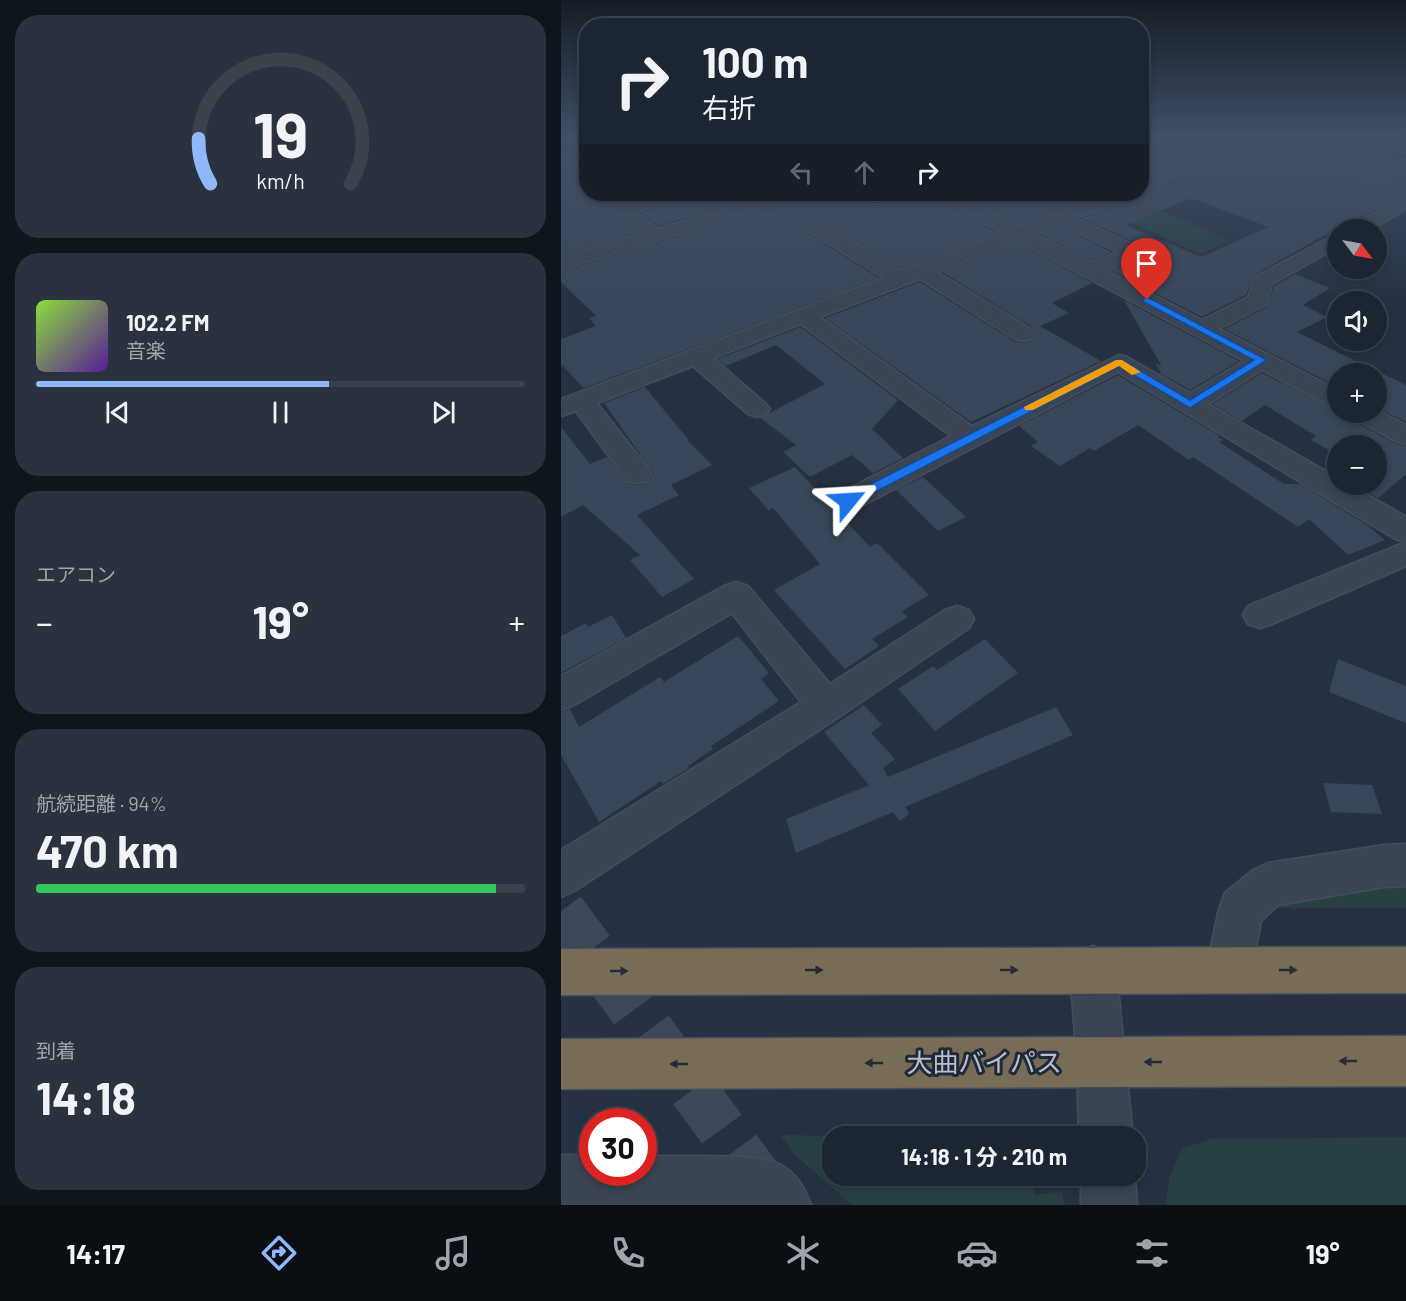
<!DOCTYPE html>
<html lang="ja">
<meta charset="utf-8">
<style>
:root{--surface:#1c2632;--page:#29323e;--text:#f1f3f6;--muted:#a0a5ac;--line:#3a434d;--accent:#8fb7fa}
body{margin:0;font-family:Barlow,"Noto Sans JP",sans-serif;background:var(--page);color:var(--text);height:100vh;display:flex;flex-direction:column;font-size:22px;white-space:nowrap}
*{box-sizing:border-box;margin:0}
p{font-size:20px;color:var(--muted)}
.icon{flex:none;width:33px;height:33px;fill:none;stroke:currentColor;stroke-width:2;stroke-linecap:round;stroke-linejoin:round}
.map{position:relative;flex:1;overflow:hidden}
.panel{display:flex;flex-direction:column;gap:15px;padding:15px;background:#0f151c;width:561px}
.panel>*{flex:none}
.top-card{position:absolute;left:18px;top:18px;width:570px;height:183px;border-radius:24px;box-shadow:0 3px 9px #0003,0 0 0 2px var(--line);background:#1c2632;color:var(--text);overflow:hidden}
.needle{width:39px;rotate:122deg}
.fabs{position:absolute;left:766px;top:219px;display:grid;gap:12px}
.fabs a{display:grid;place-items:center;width:60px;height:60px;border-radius:50%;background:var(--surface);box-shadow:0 3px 9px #0003,0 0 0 2px var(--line);font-size:30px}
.speed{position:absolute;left:18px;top:1108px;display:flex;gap:12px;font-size:30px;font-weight:700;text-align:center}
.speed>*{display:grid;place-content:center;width:78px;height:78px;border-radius:50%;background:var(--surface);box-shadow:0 3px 9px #0003,0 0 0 2px var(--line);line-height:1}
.speed .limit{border:9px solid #d22;background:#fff;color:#111}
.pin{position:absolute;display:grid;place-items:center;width:51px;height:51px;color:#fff;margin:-62px -26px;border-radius:50% 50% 50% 0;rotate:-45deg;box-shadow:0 0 6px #0007}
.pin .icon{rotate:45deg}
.me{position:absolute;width:66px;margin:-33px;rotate:63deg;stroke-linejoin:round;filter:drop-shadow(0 0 4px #0008)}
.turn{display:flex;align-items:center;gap:21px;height:126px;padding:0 24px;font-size:27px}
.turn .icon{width:78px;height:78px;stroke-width:2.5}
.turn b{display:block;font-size:42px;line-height:51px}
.lanes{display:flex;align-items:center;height:57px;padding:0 24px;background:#0003;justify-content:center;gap:30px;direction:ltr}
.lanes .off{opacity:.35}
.big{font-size:45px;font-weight:700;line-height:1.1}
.panel .widget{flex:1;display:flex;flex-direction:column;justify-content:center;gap:9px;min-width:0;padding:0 21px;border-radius:24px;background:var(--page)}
.panel .dial{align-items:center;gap:0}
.dial svg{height:156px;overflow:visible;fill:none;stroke:var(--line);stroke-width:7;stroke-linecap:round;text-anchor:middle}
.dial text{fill:var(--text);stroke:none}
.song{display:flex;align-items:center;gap:18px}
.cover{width:72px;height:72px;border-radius:9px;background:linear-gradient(135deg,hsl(90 70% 55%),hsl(270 70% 35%))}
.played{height:6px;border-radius:3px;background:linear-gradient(90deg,var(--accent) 60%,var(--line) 60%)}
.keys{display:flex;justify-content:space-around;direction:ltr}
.heat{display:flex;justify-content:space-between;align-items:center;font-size:33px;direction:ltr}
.charge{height:9px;border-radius:4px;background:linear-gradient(90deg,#34c759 94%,var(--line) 0)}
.trip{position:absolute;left:261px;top:1126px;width:324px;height:60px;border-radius:24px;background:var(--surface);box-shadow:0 3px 9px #0003,0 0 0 2px var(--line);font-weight:700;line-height:60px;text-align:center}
.tab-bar{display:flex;height:96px;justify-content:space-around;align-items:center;background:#0b0f14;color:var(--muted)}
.tab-bar .icon{width:42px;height:42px}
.tab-bar .selected{color:var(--accent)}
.tab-bar b{font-size:27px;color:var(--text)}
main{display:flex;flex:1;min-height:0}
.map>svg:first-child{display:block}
.green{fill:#284044}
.building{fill:#384659;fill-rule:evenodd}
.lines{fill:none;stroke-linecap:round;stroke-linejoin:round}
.minor-tunnel{stroke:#3c4758;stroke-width:49;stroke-dasharray:49 25;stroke-linecap:butt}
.minor-casing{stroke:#444d5c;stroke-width:3}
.highway-casing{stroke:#454f5d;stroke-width:3}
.minor{fill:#3b4453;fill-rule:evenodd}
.highway{fill:#796c57;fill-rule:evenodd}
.oneway{fill:#242c3a}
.route{fill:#1a73e8;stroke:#114b97;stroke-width:1.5}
.slow{fill:#f59e0b}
.labels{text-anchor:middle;stroke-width:6;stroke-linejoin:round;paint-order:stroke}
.near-street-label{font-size:26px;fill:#b8bfcc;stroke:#1f2938}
</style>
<main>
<section class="panel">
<div class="widget dial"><svg viewBox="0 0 100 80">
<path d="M14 69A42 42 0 1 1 86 69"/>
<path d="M14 69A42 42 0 0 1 8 46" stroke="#8fb7fa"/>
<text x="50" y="56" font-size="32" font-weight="700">19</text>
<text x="50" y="72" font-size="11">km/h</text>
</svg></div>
<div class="widget">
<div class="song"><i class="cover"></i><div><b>102.2 FM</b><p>音楽</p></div></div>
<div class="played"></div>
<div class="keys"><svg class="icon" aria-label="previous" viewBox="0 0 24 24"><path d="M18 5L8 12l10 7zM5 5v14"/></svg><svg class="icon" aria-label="pause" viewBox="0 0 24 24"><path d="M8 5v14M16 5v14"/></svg><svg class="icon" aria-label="next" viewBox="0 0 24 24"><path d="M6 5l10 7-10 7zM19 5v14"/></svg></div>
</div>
<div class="widget"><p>エアコン</p>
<div class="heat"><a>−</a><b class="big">19°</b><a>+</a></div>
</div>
<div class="widget"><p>航続距離 · 94%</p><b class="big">470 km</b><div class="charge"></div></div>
<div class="widget"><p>到着</p><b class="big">14:18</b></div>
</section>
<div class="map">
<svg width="845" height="1205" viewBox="0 0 845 1205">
<rect width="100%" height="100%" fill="#263243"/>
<path class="green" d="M563 195 669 240 640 254 535 207Z
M845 876V908H704Z
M219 1135 352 1137H272V1176H468L474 1195 501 1191 503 1205H291L233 1154Z
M845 1137V1205H605L608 1179 621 1148 651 1139Z"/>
<path class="building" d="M648 136H689L580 177V160Z
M720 136H781L813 146 806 150 836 159 810 171 718 139Z
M700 147 810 186 845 171V195L773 230 693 275 685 295 641 317 551 271 581 258 585 251 581 246 521 218 569 200 572 194H580ZM627 199 636 200 707 227 640 257 565 225Z
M0 168 19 184 26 185V194H33L75 233 0 255Z
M128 194H210L97 226 80 212 125 200Z
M244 194H295L304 203 315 206 322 205 327 200 322 194H372L375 200 437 233 340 269 259 219H244L240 224 243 231 318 278 23 388 0 364V339L35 326 28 318 35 316 0 282V271L240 200Z
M398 194H542L459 225Z
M499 226 551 252 530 261 479 234Z
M457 243 531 283 491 303 508 313 479 326 540 361 410 422 264 318 359 282 453 341 461 343 471 341 475 335 471 327 381 272Z
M734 274 769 288 742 305 766 317 736 332 798 363 781 374H777V376L767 382 663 329 706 307 713 286Z
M563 300 678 361 629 390 600 374 594 362 601 367Z
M240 327 337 400 311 429 342 458 312 473 291 455 249 477 222 452 235 445 199 418 264 384 215 345 165 366 156 359Z
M816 371 845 385V422L816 408Z
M701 373 777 410V412H782L791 420 835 444 845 446V474L817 498 793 484H816V446H777V455L750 440 755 436 704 405 681 421 651 404Z
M557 375 659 436 657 437 662 440 658 442 723 484H739L806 525 824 540 787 555 748 519 737 527 632 457 628 460 577 425 533 451 529 448 499 466 470 446 477 442 458 426Z
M84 387 127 439 126 440 151 465 110 485 118 495 76 515 133 579 101 597 69 560 79 555 22 505 0 517V427L29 464 46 457 66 483 76 485 88 482 92 473 43 403Z
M234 467 309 547 316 543 368 595 341 611 347 617 311 639 318 646 284 669 213 590 259 564 212 508 207 510 188 488Z
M362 477 405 517 377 531 335 490Z
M51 615 65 638 0 673V636L25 623 27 627Z
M177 636 208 673 200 679 218 701 150 746 152 749 127 766 128 768 102 784 100 781 38 822 0 755V712L9 709 18 727 99 677 103 682Z
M424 639 457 673 374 731 337 689 372 666 376 670Z
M777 659 845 686V723L768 692Z
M303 705 321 725 310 733 334 759 322 768 327 777 495 707 512 735 344 807 348 814 339 821 332 812 235 853 225 819 308 785 263 732Z
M762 783 811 785 821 814 770 812Z"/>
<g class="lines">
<path class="minor-tunnel" d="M0 911 203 1186"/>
<g class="minor-casing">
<path id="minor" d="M696 136H718L714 140 810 173 845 158V169L811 184 700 145 580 191V180Z
M820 136H838L845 141V153L839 151Z
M0 152 6 154 26 169V183L20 182 0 165Z
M35 194H54L65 203 100 194H126L124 198 75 211 96 229 216 194H242L239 198 0 269V257L79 234Z
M297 194H319L325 199 322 203C313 205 303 202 297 194Z
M374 194H394L459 227 547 194H570L568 198 515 218 580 248 583 252 580 256 546 271 641 320 687 297 694 277 777 233V247L711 284 705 305 658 329 777 390V408L768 405 701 370 647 404 777 478V484H788L845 517V566L711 624 699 628 687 624 682 615 687 606 845 542 834 539 557 372 297 508 287 511 277 508 272 501 277 494 390 436 240 324 152 358 205 404 209 409 205 414 196 417 187 414 132 366 36 403 86 467 90 474 86 481 76 483 66 481 15 411 0 416V399L323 278 244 229 242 225 244 221H258L340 271 442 233 376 198ZM499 224 557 252 530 263 474 234ZM457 241 683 361 629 393 566 357 558 355 411 426 259 317 359 279 454 339 462 341 470 339 473 334 470 329 376 272Z
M845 197V209L810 230H786L788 226Z
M816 410 845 425V444L836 442 792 418 788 412H816Z
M175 582 187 586 269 684 384 610 396 606 408 610 413 619 408 628 278 717 15 890 0 897V850L240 702 171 613 13 705 0 710V676L163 586Z
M845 844V886L823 887 717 905 700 921 691 970 685 987 668 993 651 987 645 970 658 909 664 893 692 870 707 863 823 845Z
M532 946 549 952 555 969 572 1137H518L516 1062 509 969 515 952Z
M0 1155H32V1173H82V1156C116 1157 193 1152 220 1165 236 1173 244 1190 250 1205H0Z
M520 1176H574L576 1205H520Z"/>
</g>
<g class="highway-casing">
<path id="highway" d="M845 947V993L0 995V949Z
M845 1036V1086L0 1089V1039Z"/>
</g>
<use href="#minor" class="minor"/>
<use href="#highway" class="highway"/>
</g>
<defs><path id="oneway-solid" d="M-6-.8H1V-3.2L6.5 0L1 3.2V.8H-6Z" transform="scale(1.5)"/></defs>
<g class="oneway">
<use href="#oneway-solid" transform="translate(253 970)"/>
<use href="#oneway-solid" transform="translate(448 970)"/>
<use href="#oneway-solid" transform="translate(727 970)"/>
<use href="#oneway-solid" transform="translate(58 971)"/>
<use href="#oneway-solid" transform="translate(787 1061) rotate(180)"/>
<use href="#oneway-solid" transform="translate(592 1062) rotate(180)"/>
<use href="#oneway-solid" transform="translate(313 1063) rotate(180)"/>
<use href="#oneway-solid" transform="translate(118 1064) rotate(180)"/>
</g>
<linearGradient id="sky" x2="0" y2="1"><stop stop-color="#151c25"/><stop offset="0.45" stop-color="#414f66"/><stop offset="1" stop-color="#414f66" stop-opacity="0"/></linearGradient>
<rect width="845" height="305" fill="url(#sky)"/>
<path class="route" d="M586 297 706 360 629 408 558 366 291 504H282V498L555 360H561L629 400 693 360 583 302 581 300Z"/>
<path class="slow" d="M555 360H561L580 372 571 375 558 366 472 410H464L463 407Z"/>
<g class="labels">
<g class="near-street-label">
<text x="423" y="1072">大曲バイパス</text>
</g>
</g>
</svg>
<div class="fabs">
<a><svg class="needle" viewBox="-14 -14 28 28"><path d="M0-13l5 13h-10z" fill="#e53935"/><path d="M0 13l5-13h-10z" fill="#a0a5ac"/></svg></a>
<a><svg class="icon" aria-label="sound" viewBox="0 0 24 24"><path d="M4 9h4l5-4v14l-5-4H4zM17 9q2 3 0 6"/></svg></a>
<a>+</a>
<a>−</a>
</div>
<div class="speed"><div class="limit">30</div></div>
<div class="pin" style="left:586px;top:300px;background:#d93025"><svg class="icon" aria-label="arrive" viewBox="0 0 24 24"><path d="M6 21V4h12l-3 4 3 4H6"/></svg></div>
<svg class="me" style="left:287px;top:501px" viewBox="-20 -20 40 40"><path d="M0-17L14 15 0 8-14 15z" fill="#1a73e8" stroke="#fff" stroke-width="4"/></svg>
<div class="trip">14:18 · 1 分 · 210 m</div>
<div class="top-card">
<div class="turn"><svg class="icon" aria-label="right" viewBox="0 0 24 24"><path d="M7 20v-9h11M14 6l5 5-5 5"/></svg><div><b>100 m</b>右折</div></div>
<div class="lanes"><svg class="icon off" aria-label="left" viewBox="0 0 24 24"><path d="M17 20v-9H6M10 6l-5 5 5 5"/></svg><svg class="icon off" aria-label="ahead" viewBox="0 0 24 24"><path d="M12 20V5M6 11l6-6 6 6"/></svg><svg class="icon" aria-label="right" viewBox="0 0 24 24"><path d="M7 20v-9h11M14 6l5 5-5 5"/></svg></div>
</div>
</div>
</main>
<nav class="tab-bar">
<b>14:17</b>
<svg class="icon selected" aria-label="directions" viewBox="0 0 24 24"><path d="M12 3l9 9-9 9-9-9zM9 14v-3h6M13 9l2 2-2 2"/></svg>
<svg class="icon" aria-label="music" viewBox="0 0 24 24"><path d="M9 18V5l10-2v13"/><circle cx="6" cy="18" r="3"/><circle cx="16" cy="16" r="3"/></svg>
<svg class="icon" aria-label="phone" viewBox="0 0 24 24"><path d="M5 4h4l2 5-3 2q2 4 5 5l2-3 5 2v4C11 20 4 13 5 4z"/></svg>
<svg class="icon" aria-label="climate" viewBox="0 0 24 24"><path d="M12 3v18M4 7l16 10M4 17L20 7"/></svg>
<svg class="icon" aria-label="car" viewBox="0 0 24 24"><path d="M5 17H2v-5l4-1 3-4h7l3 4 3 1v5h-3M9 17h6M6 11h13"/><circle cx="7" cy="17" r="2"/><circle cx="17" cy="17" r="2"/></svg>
<svg class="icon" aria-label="filters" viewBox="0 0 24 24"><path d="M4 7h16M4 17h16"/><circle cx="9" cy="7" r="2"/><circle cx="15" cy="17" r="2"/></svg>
<b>19°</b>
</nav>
